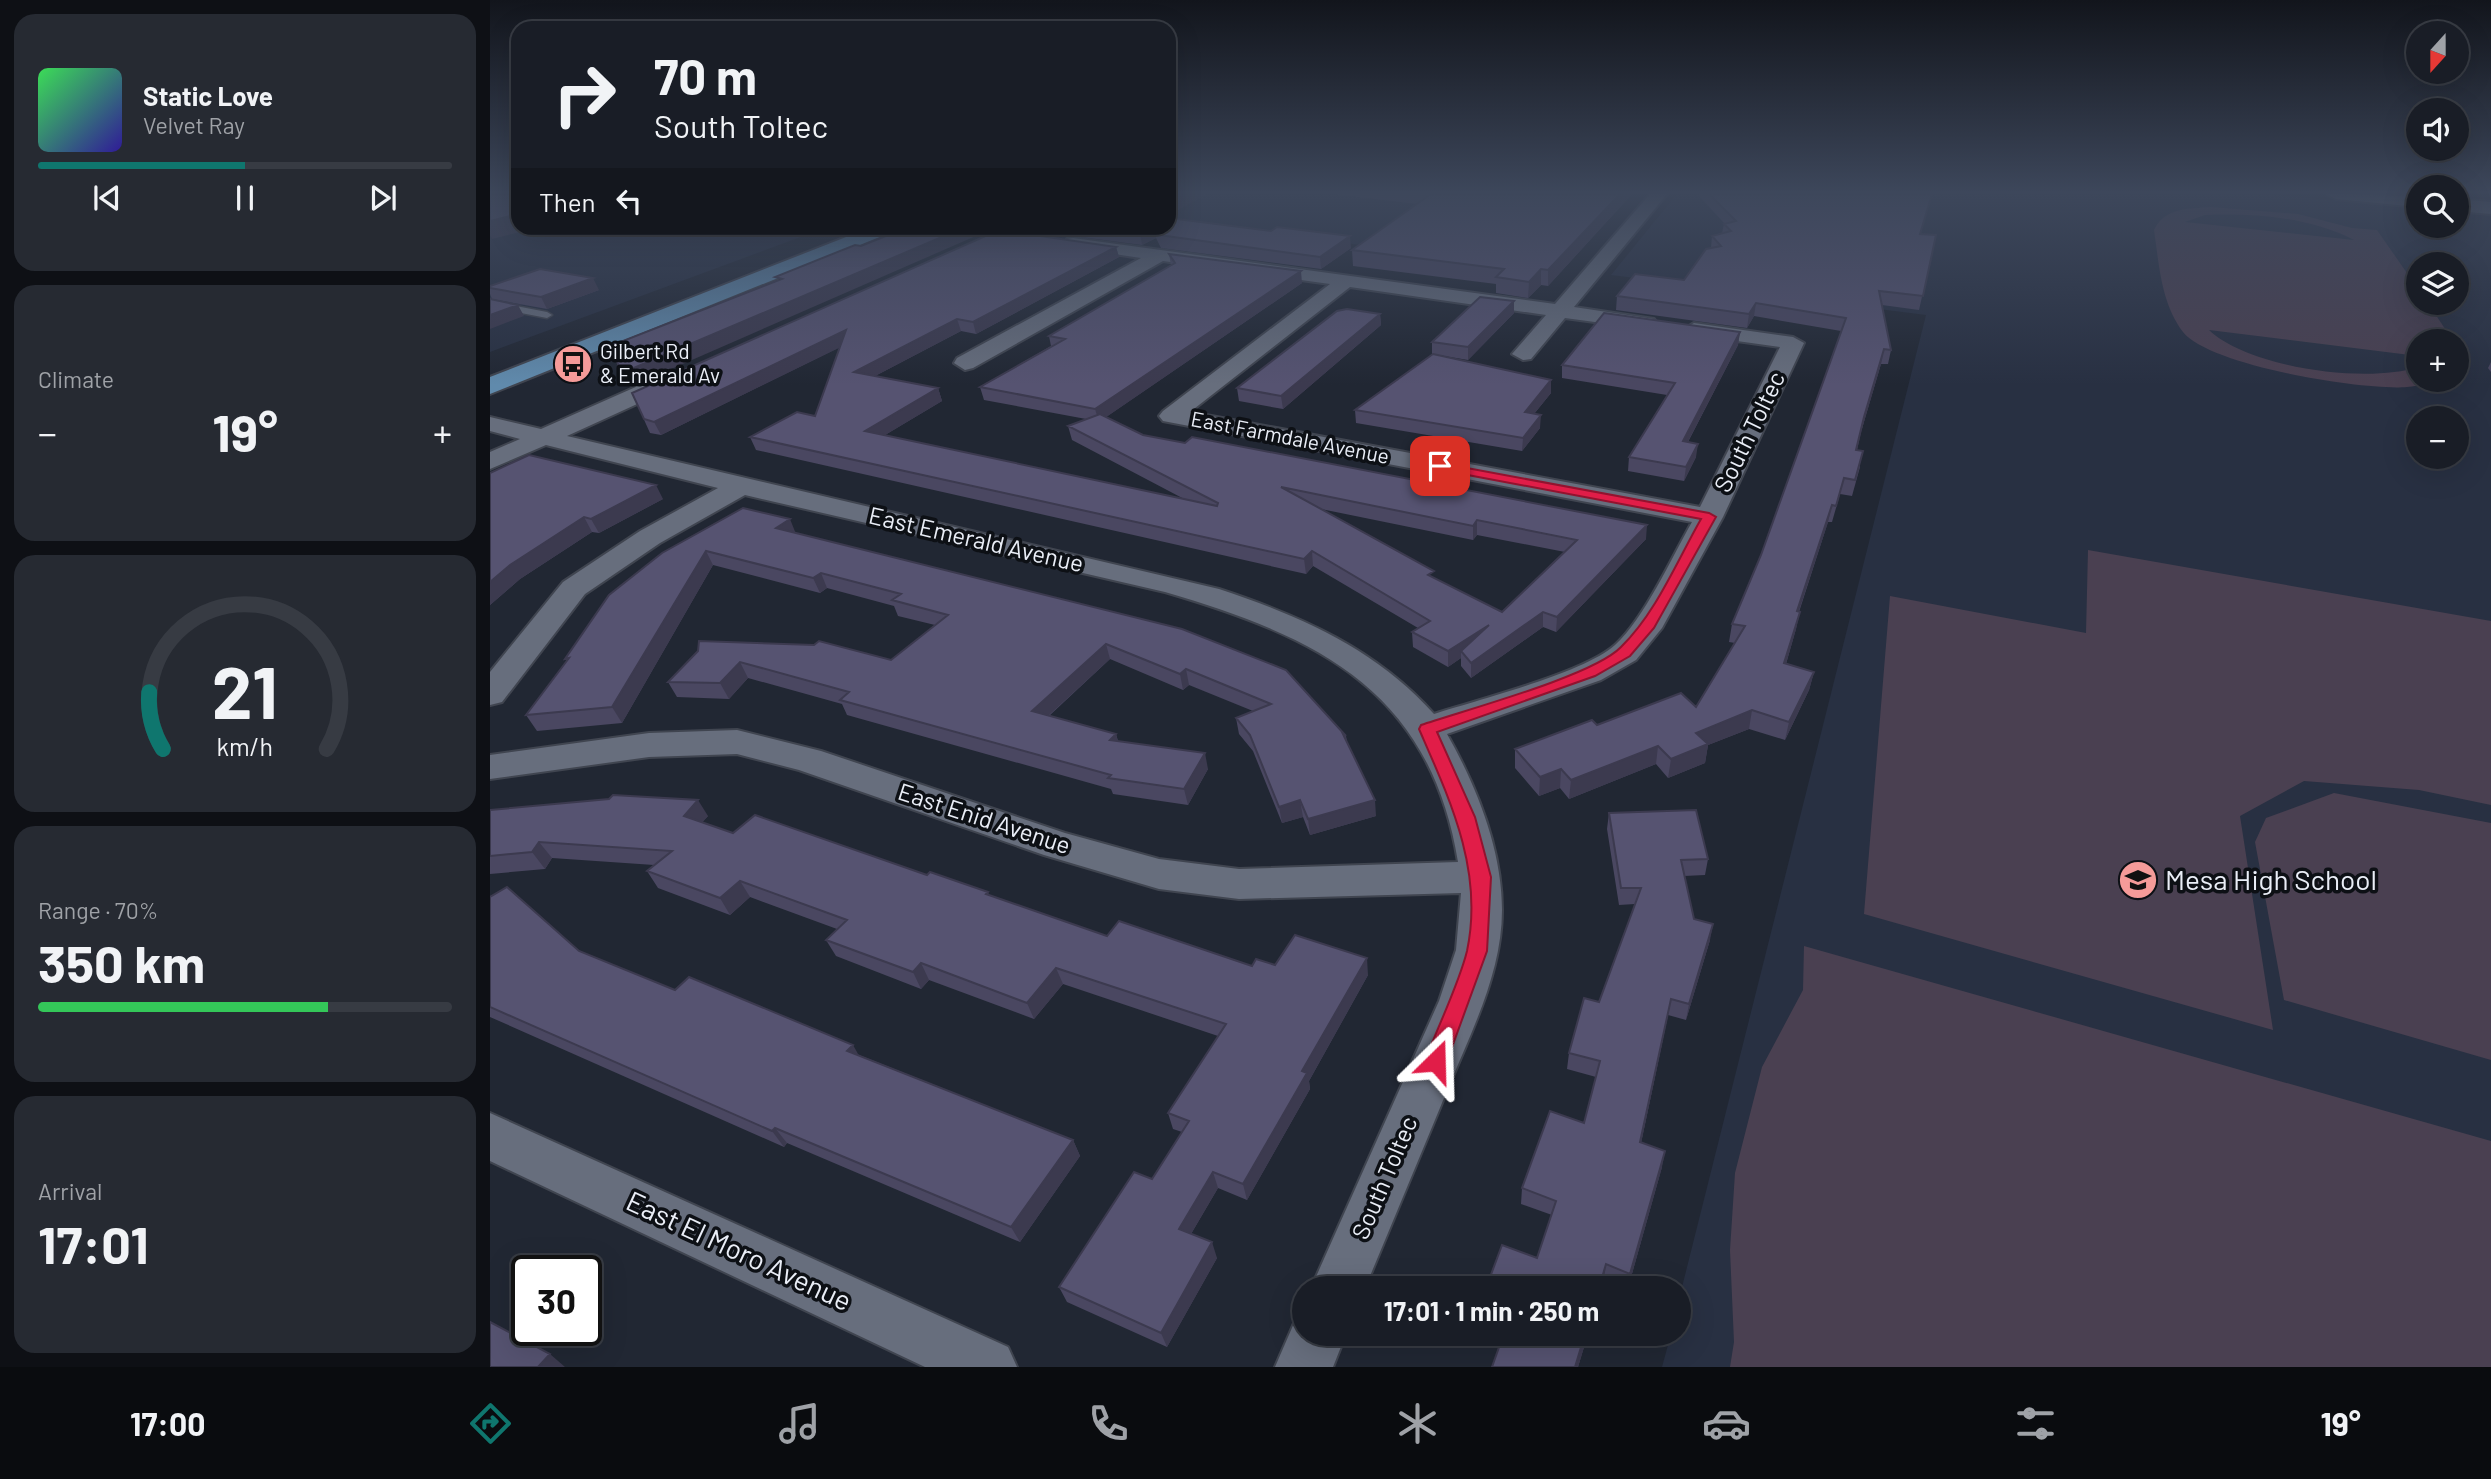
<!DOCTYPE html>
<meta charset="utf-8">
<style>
:root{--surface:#191d26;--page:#262a32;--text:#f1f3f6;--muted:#9fa2a7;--line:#373b43;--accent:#0f766e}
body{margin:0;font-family:Barlow,sans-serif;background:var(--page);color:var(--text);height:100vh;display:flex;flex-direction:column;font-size:26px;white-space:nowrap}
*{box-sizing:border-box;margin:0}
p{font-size:23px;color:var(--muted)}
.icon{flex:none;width:38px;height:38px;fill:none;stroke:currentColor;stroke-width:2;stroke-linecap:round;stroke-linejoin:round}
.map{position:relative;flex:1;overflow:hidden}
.side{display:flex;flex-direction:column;gap:14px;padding:14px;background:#0e1015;width:490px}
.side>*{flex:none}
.banner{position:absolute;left:21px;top:21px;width:665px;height:214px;border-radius:21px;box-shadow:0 7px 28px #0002,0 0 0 2px var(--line);background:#191d26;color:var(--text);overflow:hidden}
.needle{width:46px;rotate:201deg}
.tools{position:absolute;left:1916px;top:21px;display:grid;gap:14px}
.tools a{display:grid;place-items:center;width:63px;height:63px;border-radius:50%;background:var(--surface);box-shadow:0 7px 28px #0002,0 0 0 2px var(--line);font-size:35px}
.speed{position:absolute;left:21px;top:1255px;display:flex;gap:14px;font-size:35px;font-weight:700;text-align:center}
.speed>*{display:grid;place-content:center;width:91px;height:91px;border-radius:50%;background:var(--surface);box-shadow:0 7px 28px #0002,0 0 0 2px var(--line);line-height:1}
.speed .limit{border:4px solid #111;border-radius:10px;background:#fff;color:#111}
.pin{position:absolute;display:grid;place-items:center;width:60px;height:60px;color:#fff;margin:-30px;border-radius:14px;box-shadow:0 4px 10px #0006}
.me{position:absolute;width:77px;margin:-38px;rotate:22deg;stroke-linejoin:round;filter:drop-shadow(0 0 5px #0008)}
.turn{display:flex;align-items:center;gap:24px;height:147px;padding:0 28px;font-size:32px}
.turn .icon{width:91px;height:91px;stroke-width:2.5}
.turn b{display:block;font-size:49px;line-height:60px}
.then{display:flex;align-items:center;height:66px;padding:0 28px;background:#0003;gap:14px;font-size:26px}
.big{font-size:52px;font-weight:700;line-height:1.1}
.side .tile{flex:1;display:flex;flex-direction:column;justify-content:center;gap:10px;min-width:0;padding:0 24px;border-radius:21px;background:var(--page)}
.side .dial{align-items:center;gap:0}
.dial svg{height:182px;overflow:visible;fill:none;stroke:var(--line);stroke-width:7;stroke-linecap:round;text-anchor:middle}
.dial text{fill:var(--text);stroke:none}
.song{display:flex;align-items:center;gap:21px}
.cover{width:84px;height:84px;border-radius:10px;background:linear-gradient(135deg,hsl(130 70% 55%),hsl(250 70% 35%))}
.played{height:7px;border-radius:4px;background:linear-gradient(90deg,var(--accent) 50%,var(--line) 50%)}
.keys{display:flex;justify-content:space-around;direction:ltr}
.heat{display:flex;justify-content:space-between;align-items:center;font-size:38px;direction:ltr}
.charge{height:10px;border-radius:5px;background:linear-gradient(90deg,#34c759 70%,var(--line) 0)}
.trip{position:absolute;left:802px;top:1276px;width:399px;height:70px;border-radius:35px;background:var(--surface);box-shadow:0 7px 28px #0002,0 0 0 2px var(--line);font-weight:700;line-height:70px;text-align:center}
.menu{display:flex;height:112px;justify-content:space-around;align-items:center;background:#0a0c0f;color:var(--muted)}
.menu .icon{width:49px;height:49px}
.menu .active{color:var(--accent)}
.menu b{font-size:32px;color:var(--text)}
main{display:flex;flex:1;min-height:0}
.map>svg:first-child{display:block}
.built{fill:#283042;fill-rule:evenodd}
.green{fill:#4a4051;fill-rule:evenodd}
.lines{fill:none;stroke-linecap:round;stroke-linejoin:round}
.lane-casing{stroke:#404550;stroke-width:3}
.street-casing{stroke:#404550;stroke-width:4}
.secondary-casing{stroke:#404550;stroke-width:4}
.primary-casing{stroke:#404550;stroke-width:4}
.lane{fill:#676e7d;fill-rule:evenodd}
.street{fill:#676e7d;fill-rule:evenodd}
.secondary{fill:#676e7d;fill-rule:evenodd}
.primary{fill:#608aac;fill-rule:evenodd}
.wall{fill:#4a4761;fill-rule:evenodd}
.shaded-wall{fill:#3c3a4f}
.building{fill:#565371;stroke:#3c3a4f;stroke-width:2;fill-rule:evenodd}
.route{fill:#e11d48;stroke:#92132f;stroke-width:2}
.labels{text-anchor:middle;stroke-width:7;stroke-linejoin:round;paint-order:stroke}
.far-poi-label{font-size:21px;fill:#eaeef7;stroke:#0d1015;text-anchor:start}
.far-street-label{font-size:21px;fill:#eaeef7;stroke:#0d1015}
.street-label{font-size:24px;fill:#eaeef7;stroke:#0d1015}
.near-poi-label{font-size:28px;fill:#eaeef7;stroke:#0d1015;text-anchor:start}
.near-street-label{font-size:28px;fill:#eaeef7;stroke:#0d1015}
</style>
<main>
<section class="side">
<div class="tile">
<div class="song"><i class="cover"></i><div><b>Static Love</b><p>Velvet Ray</p></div></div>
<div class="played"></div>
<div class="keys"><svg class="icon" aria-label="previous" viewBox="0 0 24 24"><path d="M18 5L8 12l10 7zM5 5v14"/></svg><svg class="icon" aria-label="pause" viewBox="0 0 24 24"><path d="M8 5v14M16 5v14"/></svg><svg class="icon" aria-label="next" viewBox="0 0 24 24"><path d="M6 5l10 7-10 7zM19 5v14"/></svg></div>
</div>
<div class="tile"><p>Climate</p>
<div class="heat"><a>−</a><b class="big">19°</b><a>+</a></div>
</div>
<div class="tile dial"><svg viewBox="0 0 100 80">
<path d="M14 69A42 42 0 1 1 86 69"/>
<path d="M14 69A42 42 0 0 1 8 44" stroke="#0f766e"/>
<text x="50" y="56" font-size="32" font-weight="700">21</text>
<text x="50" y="72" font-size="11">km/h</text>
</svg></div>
<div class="tile"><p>Range · 70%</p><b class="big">350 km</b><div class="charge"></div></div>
<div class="tile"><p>Arrival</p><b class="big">17:01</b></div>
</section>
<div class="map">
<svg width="2001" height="1367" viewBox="0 0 2001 1367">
<rect width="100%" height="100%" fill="#212733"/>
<path class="built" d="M0 194 28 228H335L0 352Z
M679 194H960L887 247 679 221Z
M1187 194H1774L1928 208V226H1967V212L2001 215V1367H1172L1181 1334H1188V1303L1436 315 1121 275ZM1928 264H1967V303H1928ZM1928 341H1967V380H1928ZM1928 418H1967V457H1928Z"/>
<path class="green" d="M1721 207 1808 214 1862 228 1887 230 1928 289V303H1938L1963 341H1928V356L1719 330C1759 368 1877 384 1928 367V380H1954C1942 382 1930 386 1917 387 1874 391 1720 366 1693 332 1671 303 1669 264 1664 230 1675 207 1698 209 1721 207ZM1715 215C1765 213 1819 217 1864 240L1695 222Z
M1598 550 2001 621V805L1929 790 1814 781 1750 816 1783 1030 1374 914 1400 596 1596 633Z
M1844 793 2001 823V1060L1794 1000 1765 842 1776 818Z
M1314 946 2001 1141V1367H1240L1244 1342 1240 1250 1245 1173 1272 1067 1313 990Z"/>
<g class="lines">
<g class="lane-casing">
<path id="lane" d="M0 301 57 312 62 315 57 318 0 307Z"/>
</g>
<g class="street-casing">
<path id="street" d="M1160 194H1177L1084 307 1164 319 1167 323 1164 327 1157 329 1075 318 1041 359 1033 360 1022 354 1056 315 860 287 700 412 1210 507 1290 347 1204 335 1194 329 1204 323 1303 337 1314 343 1233 517 1172 628 1146 660 1111 680 957 734C987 787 1012 850 1012 910 1012 972 982 1030 959 1086 931 1154 903 1221 875 1288H821L949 1001 966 950 971 893 749 899 669 889 554 855 309 770 247 754 159 757 0 779V755L159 733 247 730 331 751 575 833 669 859 749 869 968 862C940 690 828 637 675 592L255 495 170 543 95 594 12 702 0 705V672L73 582 150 531 228 488 56 445 0 469V452L30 439 0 431V417L51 429 175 374H191L194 379 191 384 77 436 729 589C811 616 886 649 944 714 987 700 1094 673 1125 645 1154 619 1182 557 1202 522L673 421 669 416 673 411 840 284 673 261 483 368 475 370 464 363 467 358 651 258 577 247 574 243 577 239 583 238 1065 304Z
M0 1113 518 1347 527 1367H435L0 1161Z
M814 1312V1334H856L843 1367H785L808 1314Z"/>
</g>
<g class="secondary-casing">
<path id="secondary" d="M1837 194 1928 196V207L1846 199Z
M1967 199 2001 202V214L1967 211Z"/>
</g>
<g class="primary-casing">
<path id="primary" d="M379 228H405L402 232 0 394V377Z"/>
</g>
<use href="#lane" class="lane"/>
<use href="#street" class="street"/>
<use href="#secondary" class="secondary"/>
<use href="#primary" class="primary"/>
</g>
<path class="wall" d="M843 194H1142L1058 286 1051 285 1038 298 1006 293V284L863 266 862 250 927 204Z
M1209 194H1442L1430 234 1446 235 1429 310 1392 305 1401 350 1398 364H1391L1371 432 1367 450 1370 467 1362 496 1350 494 1342 522H1338L1309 612 1306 629 1296 664 1324 672 1319 690 1295 740 1259 729 1218 745 1215 763 1178 778 1166 764 1079 799 1070 788 1049 796 1025 768V749L1107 725 1206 707 1245 643 1239 642 1242 624 1271 555 1351 331 1264 316 1257 328 1126 310 1127 296 1194 280 1221 248 1222 236 1232 233 1234 224H1235L1209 196Z
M522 228H679L861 248 831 269 671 248 666 238 652 245Z
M626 247 629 257 486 334 471 331 385 376 448 388 452 401 395 435 696 500 582 440 578 426 596 419 494 400 490 387 561 346 559 336 681 265 679 254 812 283 616 417 653 435 1156 539 1066 632 1053 627 981 678 971 666V658L958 667 923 647 922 632 928 628 823 566 816 574 266 450 260 437 325 416 350 347 171 435 160 433 142 393ZM831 509 983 540 987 535 1075 552 1012 612 944 578Z
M0 286 109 290 57 309 2 299 0 294Z
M1024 301V313L978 360 942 354V342Z
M890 314 891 325 793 409 749 401 747 388Z
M1250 332 1248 345 1198 442 1206 457 1194 481 1138 471 1139 457 1177 395 1072 378V365Z
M2001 362V372L1998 368Z
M1061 380V393L1044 414 1050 428 1032 451 866 423 865 410Z
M0 473 173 499 109 533 102 532 30 579 0 605Z
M306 533 692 629 856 736 857 742 886 816 820 835 813 817 792 823 763 751 749 734 746 718 763 711 699 685 693 690 620 659 559 716 626 734 628 741 718 769 698 805 623 794 621 789 357 715 352 704 258 678 239 699 187 697 178 682 208 651 401 660 445 625 408 616 404 606 337 588 330 593 223 565 132 723 47 731 36 715 77 661 75 659 172 553Z
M0 810 218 816 212 822 243 833 437 875 498 892 499 895 617 936 762 966 785 965 878 975 819 1081 820 1089 757 1200 728 1188 701 1234 727 1258 677 1347 577 1302 569 1287 662 1179 692 1132 683 1129 678 1113 728 1036 573 984 544 1019 439 980 431 989 346 956 336 940 347 929 260 897 240 915 168 888 157 871 164 865 62 858 55 869 0 874Z
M1119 813 1218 859 1215 875 1194 876 1204 919 1220 940 1196 1020 1178 1015 1151 1143 1172 1167 1138 1288 1114 1279 1047 1258 1062 1215 1031 1204 1032 1188 1094 1123 1106 1077 1077 1069 1079 1053 1109 1002 1145 904 1129 905 1117 829Z
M0 897 89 951 185 990 369 1055 583 1140 590 1156 530 1242 297 1143 294 1147 0 1017Z
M983 1334H1098L1088 1367 1009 1348 983 1338Z"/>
<path class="shaded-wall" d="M694 194H717L679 215V202Z
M1130 194H1142L1058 286V270Z
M28 214V228H46L2 239 0 235V221Z
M473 228H504L140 387 132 373Z
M660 228H664L666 238 652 245 650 233Z
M860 236 861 248 831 269 830 257Z
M626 247 629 257 486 334 483 322Z
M1051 269V285L1038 298 1039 282Z
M811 271 812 283 609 422 605 409Z
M103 278 109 290 57 309 51 297Z
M1024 301V313L978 360V347Z
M1266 303 1264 316 1257 328 1259 314Z
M28 305 34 316 0 329V315Z
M890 314 891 325 793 409 791 396Z
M467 319 471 331 368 385 364 372Z
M356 330 361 342 171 435 164 422Z
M1250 332 1248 345 1191 455 1193 441Z
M1394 349 1391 364 1371 432 1374 417Z
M1061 380V393L1035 425V412Z
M448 388 452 401 380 444 375 431Z
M1051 415 1050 428 1032 451 1033 438Z
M1208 444 1206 457 1194 481 1196 467Z
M166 485 173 499 109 533 101 519Z
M1342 505 1338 522 1303 629 1307 611Z
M94 517 102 532 30 579 0 605V582L20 565Z
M300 519 306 534 286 528Z
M987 520V535L983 540V526Z
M1157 525 1156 539 1066 632 1067 617Z
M216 551 223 565 132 723 122 707Z
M822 551 823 566 816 574 814 559Z
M331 573 337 588 330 593 323 578Z
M1053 612V627L981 678V663Z
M1310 612 1306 629 1291 681 1294 663Z
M999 625 971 651V658L958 667V651Z
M616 644 620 659 547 726 542 711Z
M250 662 258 678 239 699 230 683Z
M696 669 699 685 693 690 690 674Z
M1324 672 1319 690 1295 740 1299 722Z
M1262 710 1259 729 1218 745 1215 763 1178 778 1181 759 1206 733Z
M626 734 630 750 620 740Z
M1168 746 1166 764 1079 799 1081 780Z
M715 753 718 769 698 805 694 789Z
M1071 769 1070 788 1049 796 1050 777Z
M208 800 218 816 204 832 194 816Z
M810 800 813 817 792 823 789 807Z
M885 800 886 816 820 835 818 819Z
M49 842 62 858 55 869 42 852Z
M250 881 260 897 240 915 230 898Z
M1223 924 1220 940 1196 1020 1199 1004Z
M877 958 878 975 819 1081 820 1089 757 1200 753 1184 812 1071Z
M431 963 439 980 431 989 423 972Z
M566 968 573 984 544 1019 537 1003Z
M1181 999 1178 1015 1148 1158 1150 1142Z
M363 1045 372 1061 357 1051Z
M285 1128 297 1143 294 1147 282 1131Z
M583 1140 590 1156 530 1242 521 1227Z
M1175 1151 1172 1167 1138 1288 1140 1274Z
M723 1172 728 1188 695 1244 689 1229Z
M722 1242 727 1258 677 1347 671 1333Z
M1116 1264 1114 1279 1111 1288H1109Z
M1095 1334H1098L1088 1367H1085Z
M60 1354 75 1367H48Z"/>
<path class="building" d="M0 194H28V214L0 221Z
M679 194H694L679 202Z
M941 194H1130L1058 270 1051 269 1039 282 1006 277 1014 269 862 250Z
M1219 194H1442L1430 234 1446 235 1433 296 1389 291 1401 350 1394 349 1374 417 1366 450 1373 451 1365 480 1354 478 1346 506 1342 505 1307 611 1310 612 1294 663 1324 672 1299 722 1262 710 1206 733 1218 744 1181 759 1168 746 1081 780 1071 769 1050 777 1025 749 1102 720 1107 725 1191 693 1206 707 1255 626 1242 624 1271 555 1356 318 1266 303 1259 314 1127 296 1145 274 1194 280 1216 249 1231 246 1222 236 1241 231 1234 224 1246 221Z
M679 218 781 231 787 227 860 236 830 257 669 235 664 228H679Z
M416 228H473L132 373 120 346 292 279 285 277 365 245 371 246Z
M608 228H660L650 233Z
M509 230 626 247 483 322 467 319 364 372 448 388 375 431 727 506 728 503 578 426 610 414 653 435 695 443 702 437 1157 525 1067 617 1053 612 981 663 971 651 999 625 958 651 922 632 940 621 822 551 814 559 260 437 307 412 325 416 356 330 164 422 154 419 142 393ZM791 487 983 526 987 520 1087 540 1012 612 938 575 944 571Z
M679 254 811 271 605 409 490 387 575 339 559 336 685 263Z
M50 269 103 278 51 297 0 288V286Z
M990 297 1024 301 978 347 942 342Z
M0 299 28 305 0 315Z
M857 309 890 314 791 396 747 388 847 311Z
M1114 313 1250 332 1193 441 1208 444 1196 467 1139 457 1185 383 1072 365Z
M943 354 1061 380 1035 412 1051 415 1033 438 865 410Z
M39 455 166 485 101 519 94 517 20 565 0 582V473Z
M253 508 300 519 286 528 692 629 796 670 856 736 853 734 885 800 818 819 810 800 789 807 760 735 746 718 781 704 696 669 690 674 616 644 542 711 626 734 620 740 715 753 694 789 618 778 621 775 350 700 359 692 250 662 230 683 178 682 208 651 209 641 324 645 329 641 401 660 458 615 402 600 411 594 331 573 323 578 216 551 122 707 36 715 79 658 75 659 119 595 172 553Z
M123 795 208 800 194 816 243 833 265 815 437 875 440 872 498 892 496 894 617 936 629 921 762 966 766 959 785 965 805 935 877 958 812 1071 817 1073 753 1184 723 1172 689 1229 722 1242 671 1333 569 1287 644 1172 662 1179 699 1121 678 1113 736 1024 566 968 537 1003 431 963 423 972 336 940 357 920 250 881 230 898 157 871 182 851 49 842 42 852 0 856V810L119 799Z
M1206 810 1218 859 1191 860 1204 919 1223 924 1199 1004 1181 999 1150 1142 1175 1151 1140 1274 1116 1264 1109 1288H996L1012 1245 1047 1258 1066 1201 1032 1188 1060 1111 1094 1123 1110 1061 1079 1053 1094 998 1109 1002 1151 888H1131L1119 813Z
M17 887 89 951 185 990 199 977 363 1045 357 1051 583 1140 521 1227 285 1128 282 1131 0 1007V897Z
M0 1322 60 1354 48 1367H0Z
M1007 1334H1095L1085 1367H1002L1013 1336Z"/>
<linearGradient id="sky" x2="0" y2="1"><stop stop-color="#12151c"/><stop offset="0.5" stop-color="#3d475b"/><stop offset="1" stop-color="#3d475b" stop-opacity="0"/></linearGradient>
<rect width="2001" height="385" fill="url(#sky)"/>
<path class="route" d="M950 463 1219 513 1226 517 1164 628 1140 656 1105 676 947 732 985 817 1001 877 997 951 957 1061 954 1068 946 1071 938 1068 935 1061C947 1028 969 984 977 951 994 871 960 800 929 729L931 725C975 710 1103 676 1131 647 1166 613 1187 561 1211 519L946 469 944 466Z"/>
<defs>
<g id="bus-disc" transform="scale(2.0125)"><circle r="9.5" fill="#f59b99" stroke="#0d1015"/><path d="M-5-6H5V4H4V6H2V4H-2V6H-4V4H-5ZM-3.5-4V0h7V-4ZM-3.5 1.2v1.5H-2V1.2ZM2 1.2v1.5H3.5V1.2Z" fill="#111"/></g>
<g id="school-disc" transform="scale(2.0125)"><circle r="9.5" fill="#f59b99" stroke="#0d1015"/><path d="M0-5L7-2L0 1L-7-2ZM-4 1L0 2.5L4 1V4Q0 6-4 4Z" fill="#111"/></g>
</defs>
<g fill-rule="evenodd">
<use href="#bus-disc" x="83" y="364"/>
<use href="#school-disc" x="1648" y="880"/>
</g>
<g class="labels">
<g class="far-poi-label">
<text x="110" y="359">Gilbert Rd<tspan x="110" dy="24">&amp; Emerald Av</tspan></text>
</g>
<g class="far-street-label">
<text transform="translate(800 438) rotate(11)" y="7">East Farmdale Avenue</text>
</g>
<g class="street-label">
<text transform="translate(1260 432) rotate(-64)" y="8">South Toltec</text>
<text transform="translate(486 540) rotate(13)" y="8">East Emerald Avenue</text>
<text transform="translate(494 819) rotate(18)" y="8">East Enid Avenue</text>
<text transform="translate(895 1178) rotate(-67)" y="8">South Toltec</text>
</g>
<g class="near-poi-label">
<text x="1675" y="890">Mesa High School</text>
</g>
<g class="near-street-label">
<text transform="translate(249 1251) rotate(25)" y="10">East El Moro Avenue</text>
</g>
</g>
</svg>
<div class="tools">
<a><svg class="needle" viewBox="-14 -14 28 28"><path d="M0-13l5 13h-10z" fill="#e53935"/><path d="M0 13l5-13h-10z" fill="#9fa2a7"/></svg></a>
<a><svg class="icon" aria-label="sound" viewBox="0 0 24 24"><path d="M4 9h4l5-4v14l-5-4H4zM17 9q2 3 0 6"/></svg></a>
<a><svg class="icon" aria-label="search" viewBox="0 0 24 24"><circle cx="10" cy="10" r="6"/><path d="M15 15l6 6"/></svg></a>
<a><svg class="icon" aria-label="layers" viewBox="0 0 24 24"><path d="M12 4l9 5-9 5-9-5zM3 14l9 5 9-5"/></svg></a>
<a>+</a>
<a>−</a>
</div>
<div class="speed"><div class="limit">30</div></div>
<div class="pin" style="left:950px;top:466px;background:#d93025"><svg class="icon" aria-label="arrive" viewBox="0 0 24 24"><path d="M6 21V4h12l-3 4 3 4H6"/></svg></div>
<svg class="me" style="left:946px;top:1061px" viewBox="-20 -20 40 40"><path d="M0-17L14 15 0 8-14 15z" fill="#e11d48" stroke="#fff" stroke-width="4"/></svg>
<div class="trip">17:01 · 1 min · 250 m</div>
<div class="banner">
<div class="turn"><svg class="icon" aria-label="right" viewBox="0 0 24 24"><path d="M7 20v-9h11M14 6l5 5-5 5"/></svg><div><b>70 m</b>South Toltec</div></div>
<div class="then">Then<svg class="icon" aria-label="left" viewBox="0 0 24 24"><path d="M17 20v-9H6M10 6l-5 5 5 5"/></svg></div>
</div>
</div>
</main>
<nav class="menu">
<b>17:00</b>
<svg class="icon active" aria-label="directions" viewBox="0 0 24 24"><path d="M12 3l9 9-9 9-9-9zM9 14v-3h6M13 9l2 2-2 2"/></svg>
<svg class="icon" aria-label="music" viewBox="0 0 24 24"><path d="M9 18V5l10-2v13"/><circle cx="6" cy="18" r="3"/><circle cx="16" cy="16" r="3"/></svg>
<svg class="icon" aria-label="phone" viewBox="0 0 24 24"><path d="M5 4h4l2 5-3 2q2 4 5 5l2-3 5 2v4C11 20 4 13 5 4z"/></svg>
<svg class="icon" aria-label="climate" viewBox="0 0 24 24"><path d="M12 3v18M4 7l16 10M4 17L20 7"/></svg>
<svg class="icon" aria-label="car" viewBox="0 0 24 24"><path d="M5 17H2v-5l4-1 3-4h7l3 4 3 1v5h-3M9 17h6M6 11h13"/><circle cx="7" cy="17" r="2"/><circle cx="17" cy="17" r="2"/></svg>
<svg class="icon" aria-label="filters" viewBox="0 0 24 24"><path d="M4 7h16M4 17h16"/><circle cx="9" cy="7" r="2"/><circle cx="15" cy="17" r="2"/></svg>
<b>19°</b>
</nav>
